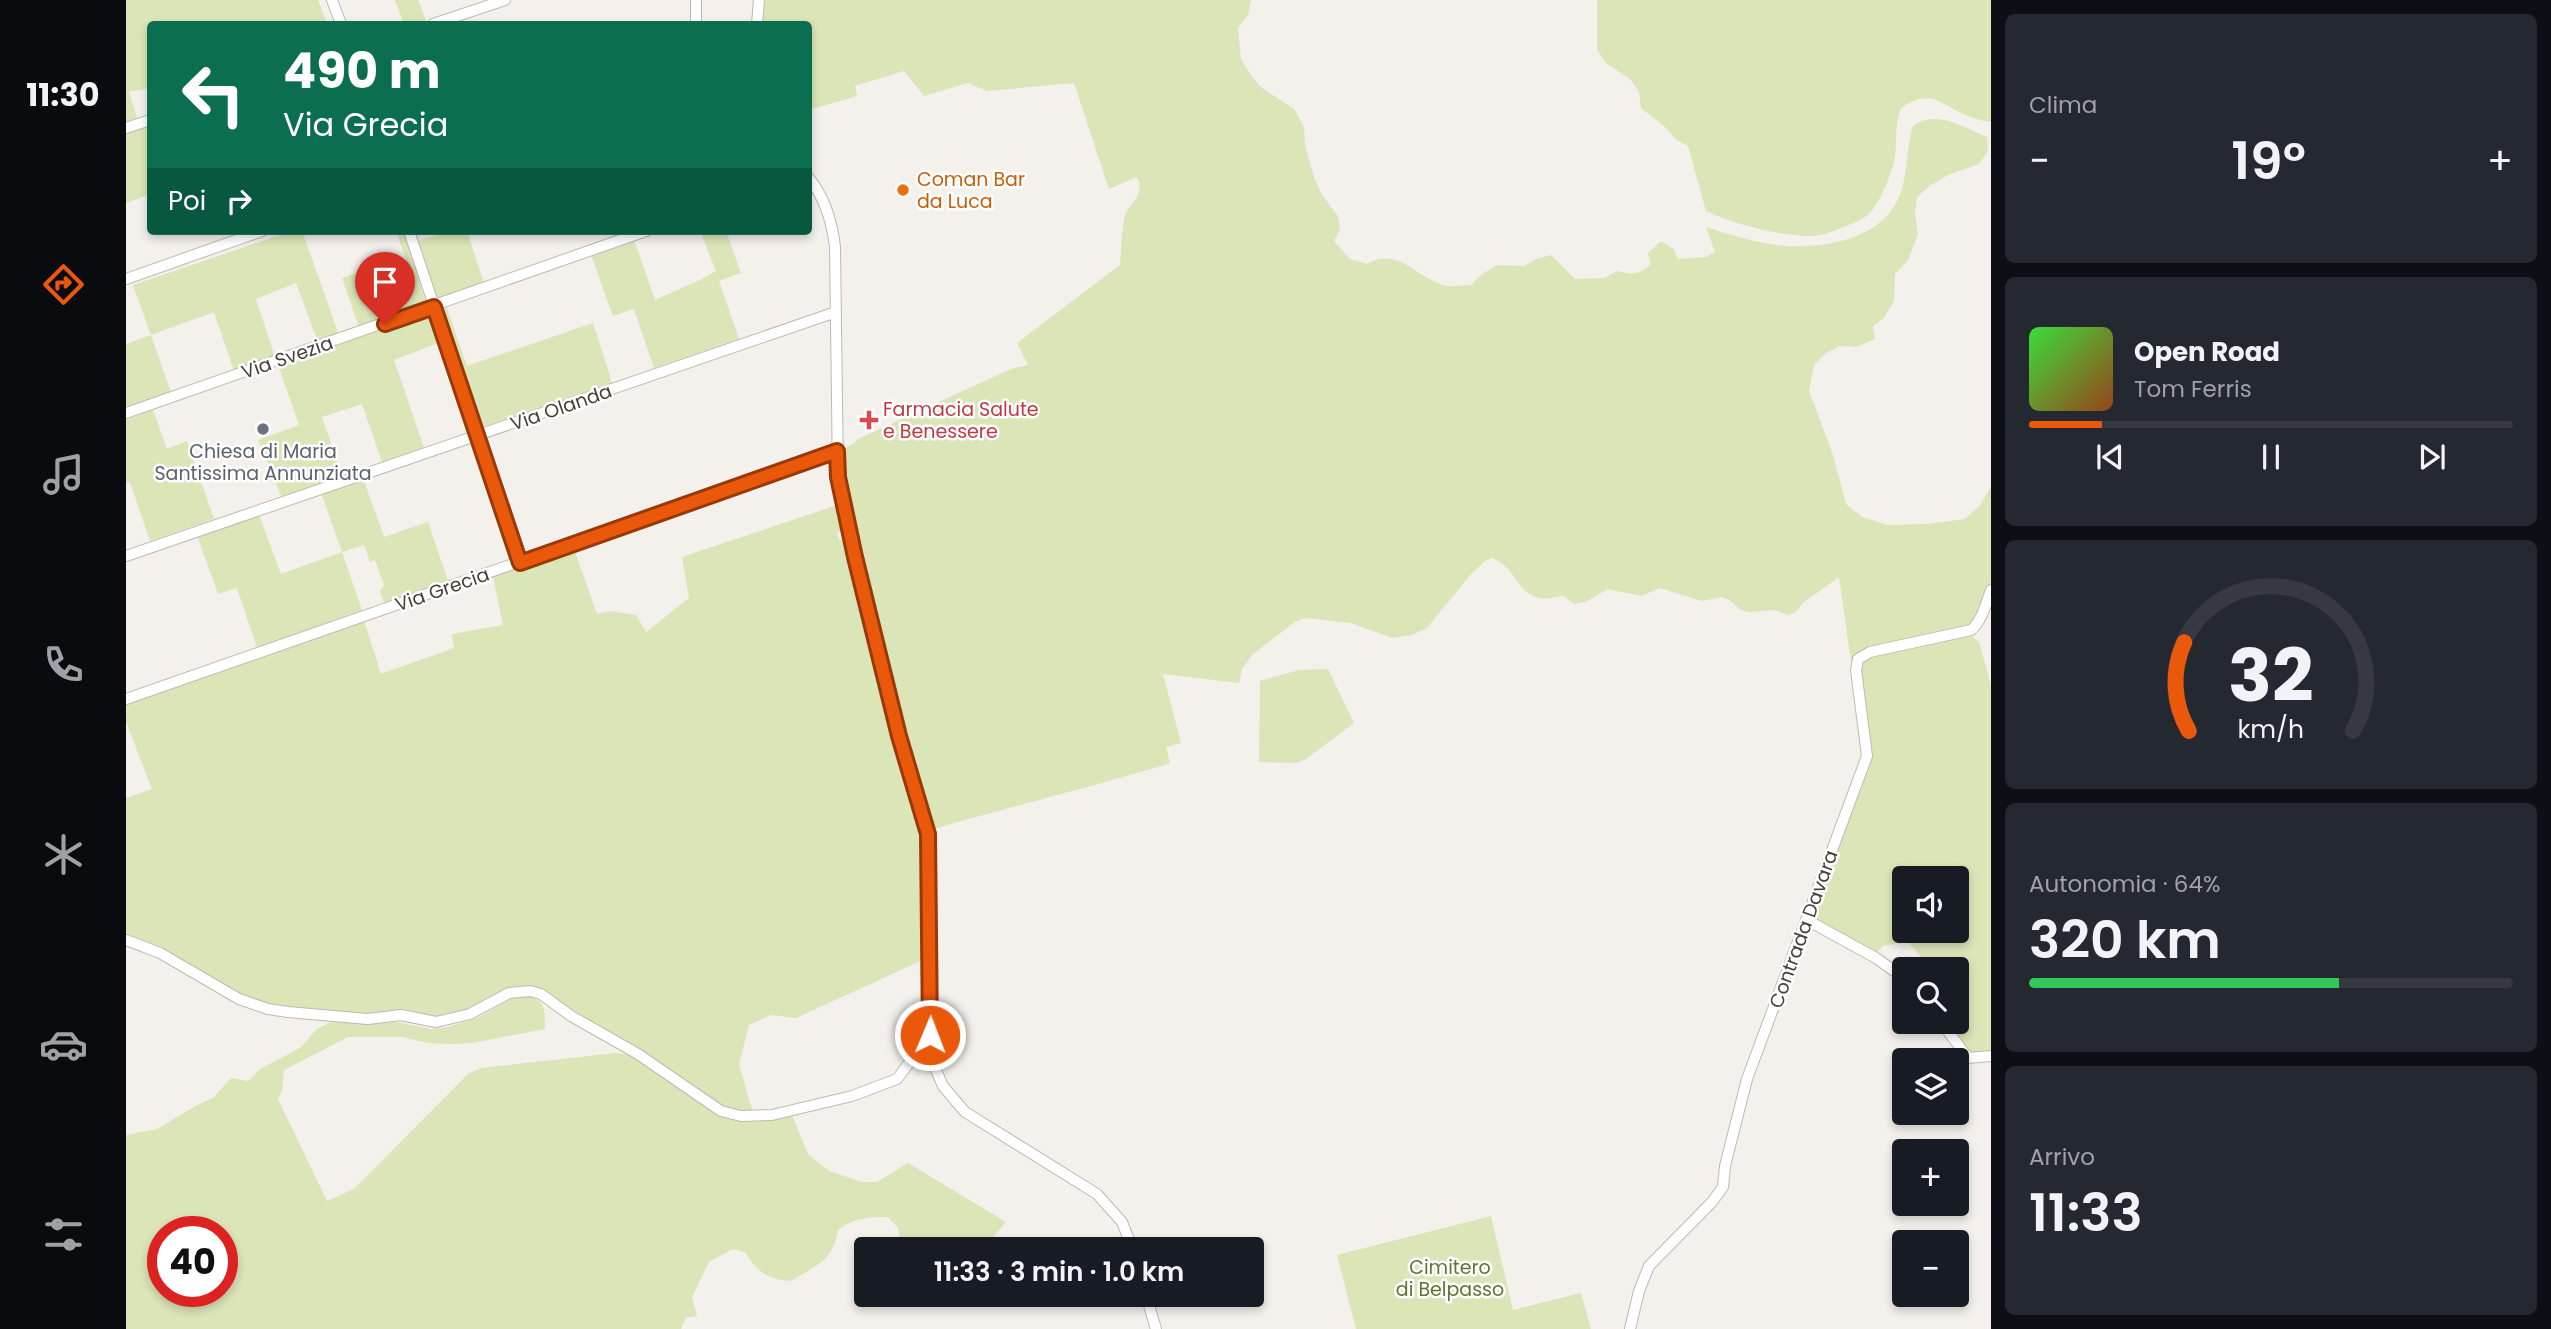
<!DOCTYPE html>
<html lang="it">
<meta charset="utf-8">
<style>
:root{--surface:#171b24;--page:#242831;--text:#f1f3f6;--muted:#9ea1a6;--line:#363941;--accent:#ea580c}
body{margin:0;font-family:Poppins,sans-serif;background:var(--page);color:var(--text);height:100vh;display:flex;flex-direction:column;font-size:26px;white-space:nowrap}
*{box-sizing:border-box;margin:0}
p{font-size:23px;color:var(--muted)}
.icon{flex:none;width:38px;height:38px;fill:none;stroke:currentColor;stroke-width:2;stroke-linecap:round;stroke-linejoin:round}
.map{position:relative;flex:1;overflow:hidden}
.drawer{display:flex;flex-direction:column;gap:14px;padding:14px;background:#0d0f14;width:560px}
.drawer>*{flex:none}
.banner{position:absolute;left:21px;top:21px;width:665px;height:214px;border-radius:7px;box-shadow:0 4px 10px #0003;background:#0b6e4f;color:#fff;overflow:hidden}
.controls{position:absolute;left:1766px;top:866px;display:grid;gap:14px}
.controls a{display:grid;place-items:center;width:77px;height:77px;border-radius:7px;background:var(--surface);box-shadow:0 4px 10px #0003;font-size:35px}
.speed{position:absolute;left:21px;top:1216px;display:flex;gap:14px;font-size:35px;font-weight:700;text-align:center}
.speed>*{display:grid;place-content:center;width:91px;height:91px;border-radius:50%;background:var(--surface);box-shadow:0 4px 10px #0003;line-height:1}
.speed .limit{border:10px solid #d22;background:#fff;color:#111}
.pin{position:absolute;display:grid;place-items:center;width:60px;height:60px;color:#fff;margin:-72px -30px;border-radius:50% 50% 50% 0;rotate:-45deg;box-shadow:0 0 7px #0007}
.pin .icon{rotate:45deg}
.me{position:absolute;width:77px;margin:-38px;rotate:1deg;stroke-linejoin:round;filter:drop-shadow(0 0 5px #0008)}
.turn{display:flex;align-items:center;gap:24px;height:147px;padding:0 21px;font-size:32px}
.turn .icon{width:91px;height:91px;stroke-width:2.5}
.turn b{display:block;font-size:49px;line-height:60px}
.then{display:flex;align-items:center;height:66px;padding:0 21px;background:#0003;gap:14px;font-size:26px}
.big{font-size:52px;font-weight:600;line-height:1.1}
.drawer .tile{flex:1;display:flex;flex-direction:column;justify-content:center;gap:10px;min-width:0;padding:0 24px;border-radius:10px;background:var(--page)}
.drawer .dial{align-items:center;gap:0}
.dial svg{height:182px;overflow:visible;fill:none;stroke:var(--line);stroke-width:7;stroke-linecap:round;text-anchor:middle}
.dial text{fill:var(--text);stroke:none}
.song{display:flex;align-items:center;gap:21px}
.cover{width:84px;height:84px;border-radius:10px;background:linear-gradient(135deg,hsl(120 70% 55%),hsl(20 70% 35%))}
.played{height:7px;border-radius:4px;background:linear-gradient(90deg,var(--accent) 15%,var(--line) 15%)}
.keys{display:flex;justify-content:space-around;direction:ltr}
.heat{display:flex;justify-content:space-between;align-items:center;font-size:38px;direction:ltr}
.charge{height:10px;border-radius:5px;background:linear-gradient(90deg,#34c759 64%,var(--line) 0)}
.trip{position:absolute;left:728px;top:1237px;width:410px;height:70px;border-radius:7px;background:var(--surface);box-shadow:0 4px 10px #0003;font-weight:600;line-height:70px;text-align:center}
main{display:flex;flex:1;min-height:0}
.tab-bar{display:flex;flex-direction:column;width:126px;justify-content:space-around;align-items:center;background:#090b0e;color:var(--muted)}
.tab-bar .icon{width:49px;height:49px}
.tab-bar .active{color:var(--accent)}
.tab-bar b{font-size:32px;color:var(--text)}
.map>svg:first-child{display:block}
.green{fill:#dbe5b8;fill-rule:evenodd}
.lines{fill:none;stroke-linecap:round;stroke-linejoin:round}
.minor-casing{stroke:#c2b8b2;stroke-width:12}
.minor{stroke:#fff;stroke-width:10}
.route-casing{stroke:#983908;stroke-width:18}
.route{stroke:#ea580c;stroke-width:12}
.food-dot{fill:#e8710a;stroke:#fff;stroke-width:2.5}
.health-dot{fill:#e0444e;stroke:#fff;stroke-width:2.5}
.worship-dot{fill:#6b7280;stroke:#fff;stroke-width:2.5}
.labels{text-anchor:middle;stroke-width:5;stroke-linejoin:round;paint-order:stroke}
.food-label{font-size:19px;fill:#c56008;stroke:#fff;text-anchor:start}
.street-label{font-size:19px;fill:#483f3a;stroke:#fff}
.health-label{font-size:19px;fill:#be3a42;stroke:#fff;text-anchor:start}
.worship-label{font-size:19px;fill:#5b616d;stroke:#fff}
.park-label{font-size:19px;fill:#5c7631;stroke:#fff}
</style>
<main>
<nav class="tab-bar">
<b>11:30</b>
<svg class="icon active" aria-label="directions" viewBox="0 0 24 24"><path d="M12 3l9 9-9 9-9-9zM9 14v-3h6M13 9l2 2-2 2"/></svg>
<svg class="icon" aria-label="music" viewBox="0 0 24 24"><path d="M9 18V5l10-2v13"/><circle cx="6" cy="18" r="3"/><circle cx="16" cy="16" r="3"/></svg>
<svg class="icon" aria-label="phone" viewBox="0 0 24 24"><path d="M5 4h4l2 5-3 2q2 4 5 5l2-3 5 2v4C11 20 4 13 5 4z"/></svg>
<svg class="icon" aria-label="climate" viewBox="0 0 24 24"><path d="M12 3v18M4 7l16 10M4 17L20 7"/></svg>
<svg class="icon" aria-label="car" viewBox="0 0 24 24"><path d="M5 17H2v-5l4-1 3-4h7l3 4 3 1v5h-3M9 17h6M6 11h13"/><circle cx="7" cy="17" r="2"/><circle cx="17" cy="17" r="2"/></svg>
<svg class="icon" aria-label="filters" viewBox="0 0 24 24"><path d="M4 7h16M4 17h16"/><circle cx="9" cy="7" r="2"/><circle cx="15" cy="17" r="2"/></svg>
</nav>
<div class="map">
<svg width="1865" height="1329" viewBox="0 0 1865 1329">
<rect width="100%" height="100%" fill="#f4f0ec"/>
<path class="green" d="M0 0H192L201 24H24V88L3 92 12 121 0 125Z
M269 0H292L300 21 278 24Z
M639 0H1125L1122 15 1112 28 1115 59 1126 77 1136 88 1168 109 1178 127 1179 146 1188 177 1196 195 1212 216 1214 229 1208 241 1224 259 1241 264C1273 245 1293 282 1322 286 1329 287 1338 285 1345 285L1356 274 1372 265 1398 266 1410 259 1425 255 1449 279 1478 278 1491 271C1506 275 1513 275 1525 264L1522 253 1535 241 1548 249 1552 259 1580 257 1589 252 1580 227C1605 235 1633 244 1659 246 1701 248 1757 239 1774 195 1782 173 1780 149 1787 126 1811 109 1836 127 1861 137L1862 151 1853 164 1822 175 1805 185 1791 197 1789 214 1792 235 1782 260 1769 274 1768 301 1758 318 1747 326 1749 339 1730 347 1714 346 1700 353 1688 365 1683 391 1707 455 1720 504 1736 517 1762 525 1801 524 1839 519 1854 505 1865 487V582L1849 623 1836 631 1732 652 1725 662 1713 577 1677 603 1670 612 1663 615 1648 610 1623 612 1615 610 1603 600 1596 597 1576 601 1534 588 1515 596 1482 589 1459 602 1448 604 1438 596C1430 596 1421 600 1414 598 1390 593 1392 569 1366 558L1359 561 1345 574 1301 628 1286 635 1266 638 1225 623 1178 618 1169 622 1127 654 1116 669 1113 683 1037 674 1055 743 1040 747 1044 763C965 788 884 806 805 830L745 603 718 485 716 450 729 443 730 440 885 369 902 365 891 343 994 265C995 255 996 220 1000 213 1007 201 1019 193 1011 177L983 189 948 83 861 91 842 83 798 96 778 71 729 86 731 96 683 110 682 24H636Z
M1471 0H1865V122C1859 121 1853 120 1848 118 1816 109 1810 85 1775 108 1767 129 1773 146 1767 166 1762 181 1754 202 1743 214 1736 221 1700 235 1689 236 1658 237 1607 224 1580 211L1562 146 1549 139 1539 127 1515 108 1513 92 1504 79 1481 64 1471 50Z
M24 124V194L0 203V132Z
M166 231H176L213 335 192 342 170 283 130 299 149 357 108 371 88 312 25 335 45 393 0 408V344L25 335 7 285Z
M270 231H278L300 303 233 327 216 278 236 271 240 280 243 279 242 275 281 262Z
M322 231H341L359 286 320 300 310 298 292 241Z
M574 231H600L615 273 593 281 613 339 528 368 508 309 487 316 465 255 508 240 529 300 574 280 590 271Z
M321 308 341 366 467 323 486 383 360 426 356 424 317 309Z
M301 312 312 343 268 360 298 448 256 462 236 404 196 417 216 476 156 498 132 440 173 425 153 368 154 365Z
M27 410 41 449 61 441 88 519 24 541 4 482 0 483V420Z
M237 478 258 537 302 522 322 581 258 603 254 591 258 585 249 560 244 562 238 545 216 552 236 610 131 648 111 588 92 594 71 535 133 515 155 574 216 552 195 493Z
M712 505 717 528 711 533 713 539 720 543 797 836 801 958 670 1018 645 1015 623 1025 613 1064 627 1113 598 1108 405 986C376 987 362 1006 336 1012 291 1022 243 1015 197 1010 180 1009 161 1009 144 1005 91 992 53 947 0 935V798L26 789 0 722V704L238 621 255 674 328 648 326 634 377 625 367 577 448 549 471 614 484 611 510 615 520 632 563 598 556 557Z
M1845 635 1853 642 1865 685V1053L1845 1055 1820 1022H1830V970L1806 969 1782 942 1757 946 1750 953 1686 918 1740 768 1732 670 1737 659ZM1778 878H1830V931H1778Z
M1202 669 1228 723 1180 759 1170 763 1133 762 1134 681 1173 670Z
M397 995C421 999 418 1009 419 1029L346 1043 326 1044 302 1043 276 1037H222L158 1070 156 1091 152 1099 201 1201 228 1189 342 1074 355 1068 490 1053 501 1054 515 1060 596 1115H666L682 1154 703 1171 736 1182H751L782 1163 880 1222 857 1249 788 1250 774 1239 772 1228 762 1217C742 1217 728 1218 712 1230 706 1263 690 1265 665 1281 643 1279 631 1273 620 1253L607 1249 583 1262 566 1297 571 1316 560 1318 555 1329H0V1135L31 1129 73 1104 87 1098 105 1078 122 1081 134 1069 174 1048 191 1029 205 1022 265 1021 306 1029 322 1027 354 1017 388 996ZM37 1232H96V1292H37Z
M1365 1216 1387 1310 1455 1293 1465 1329H1230L1211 1255Z"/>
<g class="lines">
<g class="minor-casing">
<path id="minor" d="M206 0 215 24
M570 0V24
M307 24 379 0
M631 24 633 0
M0 128 24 120
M682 177C699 197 706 221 709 247L712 477 729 557 773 736 802 834 804 1035 809 1068 817 1086 839 1112 971 1194 996 1222 1007 1250
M283 231 394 563
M0 279 136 231
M0 413 520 231
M0 556 710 312
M0 699 711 451
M1681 920 1750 958 1778 978
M0 940 34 953 113 999 142 1009 162 1012 242 1019 275 1015 310 1022 344 1014 383 993 404 991 415 994 445 1016 512 1054 595 1111 615 1116 646 1115 726 1096 771 1079 804 1035
M1815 1022 1842 1058 1865 1056
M1020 1295 1030 1329
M1504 1329 1513 1291 1523 1266 1586 1202 1597 1187 1599 1166 1621 1079 1741 756 1730 670 1732 659 1744 652 1845 630C1856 621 1860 604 1865 590"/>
</g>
<use href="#minor" class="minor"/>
</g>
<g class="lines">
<g class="route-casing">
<path id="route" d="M259 324 308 307 394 563 711 451 712 477 729 557 773 736 802 834 804 1035"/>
</g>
<use href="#route" class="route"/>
</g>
<circle class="food-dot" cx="777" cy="190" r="7"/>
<path class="health-dot" d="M739.5 409.5h7v7h7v7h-7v7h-7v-7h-7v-7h7z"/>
<circle class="worship-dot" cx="137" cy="429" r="7"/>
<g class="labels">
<g class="food-label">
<text x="791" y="186">Coman Bar<tspan x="791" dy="22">da Luca</tspan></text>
</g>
<g class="street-label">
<text transform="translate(161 357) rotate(-19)" y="7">Via Svezia</text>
<text transform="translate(435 407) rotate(-19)" y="7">Via Olanda</text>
<text transform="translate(316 589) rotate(-19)" y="7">Via Grecia</text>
<text transform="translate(1677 929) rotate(-70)" y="7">Contrada Davara</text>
</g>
<g class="health-label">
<text x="757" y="416">Farmacia Salute<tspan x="757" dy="22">e Benessere</tspan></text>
</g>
<g class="worship-label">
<text x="137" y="458">Chiesa di Maria<tspan x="137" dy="22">Santissima Annunziata</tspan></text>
</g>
<g class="park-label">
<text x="1324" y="1274">Cimitero<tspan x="1324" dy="22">di Belpasso</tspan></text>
</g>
</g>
</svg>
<div class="controls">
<a><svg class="icon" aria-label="sound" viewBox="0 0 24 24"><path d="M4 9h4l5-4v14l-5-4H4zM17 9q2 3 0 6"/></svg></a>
<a><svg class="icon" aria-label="search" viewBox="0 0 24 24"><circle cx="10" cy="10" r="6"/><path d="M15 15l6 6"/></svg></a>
<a><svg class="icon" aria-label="layers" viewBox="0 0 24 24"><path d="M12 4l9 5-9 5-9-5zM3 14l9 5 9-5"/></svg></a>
<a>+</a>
<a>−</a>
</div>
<div class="speed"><div class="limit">40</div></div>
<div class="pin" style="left:259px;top:324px;background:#d93025"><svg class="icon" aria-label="arrive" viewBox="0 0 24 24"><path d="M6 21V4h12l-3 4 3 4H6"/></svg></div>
<svg class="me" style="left:804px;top:1035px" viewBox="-20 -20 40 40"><circle r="17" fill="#ea580c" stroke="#fff" stroke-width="3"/><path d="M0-11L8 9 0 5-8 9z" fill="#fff"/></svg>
<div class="trip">11:33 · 3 min · 1.0 km</div>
<div class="banner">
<div class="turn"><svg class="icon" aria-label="left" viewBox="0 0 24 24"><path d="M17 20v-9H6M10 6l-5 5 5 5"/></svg><div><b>490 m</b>Via Grecia</div></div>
<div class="then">Poi<svg class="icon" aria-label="right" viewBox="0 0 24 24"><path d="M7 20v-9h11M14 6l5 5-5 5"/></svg></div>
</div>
</div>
<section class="drawer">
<div class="tile"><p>Clima</p>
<div class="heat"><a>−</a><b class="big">19°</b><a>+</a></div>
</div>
<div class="tile">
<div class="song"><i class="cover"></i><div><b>Open Road</b><p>Tom Ferris</p></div></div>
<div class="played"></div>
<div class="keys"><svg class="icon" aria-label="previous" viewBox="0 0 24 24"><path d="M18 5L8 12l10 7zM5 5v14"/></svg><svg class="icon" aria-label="pause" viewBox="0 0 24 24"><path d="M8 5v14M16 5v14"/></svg><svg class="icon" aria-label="next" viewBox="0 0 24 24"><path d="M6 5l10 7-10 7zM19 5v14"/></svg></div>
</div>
<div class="tile dial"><svg viewBox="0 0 100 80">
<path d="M14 69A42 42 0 1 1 86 69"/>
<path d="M14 69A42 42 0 0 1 12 30" stroke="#ea580c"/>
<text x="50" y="56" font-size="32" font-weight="700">32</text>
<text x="50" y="72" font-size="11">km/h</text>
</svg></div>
<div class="tile"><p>Autonomia · 64%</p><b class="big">320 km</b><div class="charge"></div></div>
<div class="tile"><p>Arrivo</p><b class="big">11:33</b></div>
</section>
</main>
